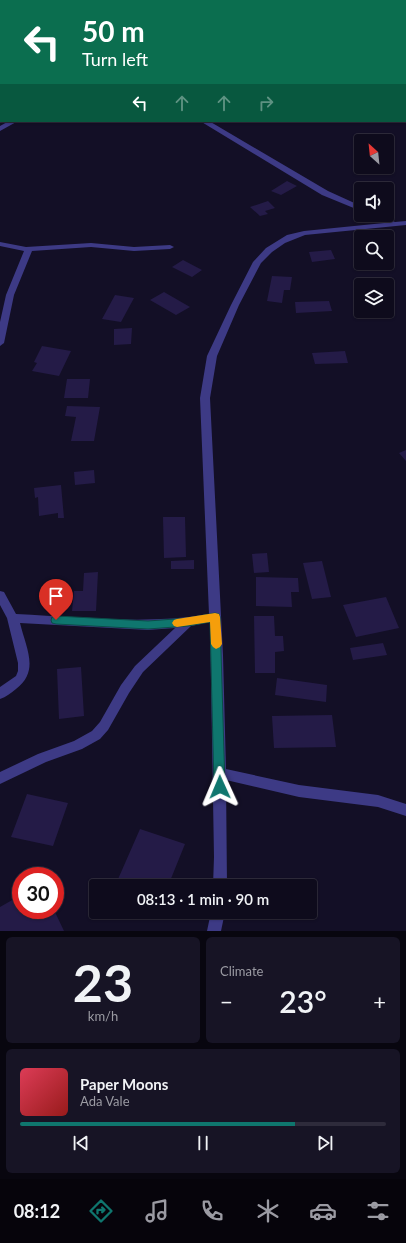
<!DOCTYPE html>
<meta charset="utf-8">
<style>
:root{--surface:#0e0b1c;--page:#171425;--text:#f1f3f6;--muted:#9b9ba3;--line:#2e2b3b;--accent:#0f766e}
body{margin:0;font-family:Lato,sans-serif;background:var(--page);color:var(--text);height:100vh;display:flex;flex-direction:column;font-size:15px;white-space:nowrap}
*{box-sizing:border-box;margin:0}
p{font-size:13px;color:var(--muted)}
.icon{flex:none;width:22px;height:22px;fill:none;stroke:currentColor;stroke-width:2;stroke-linecap:round;stroke-linejoin:round}
.map{position:relative;height:931px;overflow:hidden}
.sheet{display:flex;flex-direction:column;gap:6px;padding:6px;background:#08060f;flex:1}
.sheet>*{flex:none}
.banner{position:absolute;left:0px;top:0px;width:406px;height:122px;box-shadow:0 1px 3px #0004,0 0 0 1px var(--line);background:#0b6e4f;color:#fff;overflow:hidden}
.needle{width:26px;rotate:333deg}
.tools{position:absolute;left:354px;top:134px;display:grid;gap:8px}
.tools a{display:grid;place-items:center;width:40px;height:40px;border-radius:4px;background:var(--surface);box-shadow:0 1px 3px #0004,0 0 0 1px var(--line);font-size:20px}
.speed{position:absolute;left:12px;top:867px;display:flex;gap:8px;font-size:20px;font-weight:700;text-align:center}
.speed>*{display:grid;place-content:center;width:52px;height:52px;border-radius:50%;background:var(--surface);box-shadow:0 1px 3px #0004,0 0 0 1px var(--line);line-height:1}
.speed .limit{border:6px solid #d22;background:#fff;color:#111}
.pin{position:absolute;display:grid;place-items:center;width:34px;height:34px;color:#fff;margin:-41px -17px;border-radius:50% 50% 50% 0;rotate:-45deg;box-shadow:0 0 4px #0007}
.pin .icon{rotate:45deg}
.me{position:absolute;width:44px;margin:-22px;rotate:359deg;stroke-linejoin:round;filter:drop-shadow(0 0 3px #0008)}
.turn{display:flex;align-items:center;gap:14px;height:84px;padding:0 16px;font-size:18px}
.turn .icon{width:52px;height:52px;stroke-width:2.5}
.turn b{display:block;font-size:28px;line-height:34px}
.lanes{display:flex;align-items:center;height:38px;padding:0 16px;background:#0003;justify-content:center;gap:20px;direction:ltr}
.lanes .off{opacity:.35}
.big{font-size:30px;font-weight:600;line-height:1.1}
.sheet .widget{flex:1;display:flex;flex-direction:column;justify-content:center;gap:6px;min-width:0;padding:0 14px;border-radius:6px;background:var(--page)}
.sheet .dial{align-items:center;gap:0}
.dial b{font-size:52px;line-height:1}
.song{display:flex;align-items:center;gap:12px}
.cover{width:48px;height:48px;border-radius:6px;background:linear-gradient(135deg,hsl(350 70% 55%),hsl(0 70% 35%))}
.played{height:4px;border-radius:2px;background:linear-gradient(90deg,var(--accent) 75%,var(--line) 75%)}
.keys{display:flex;justify-content:space-around;direction:ltr}
.heat{display:flex;justify-content:space-between;align-items:center;font-size:22px;direction:ltr}
.sheet .tiles{flex:1;display:grid;gap:6px;grid-template-columns:1fr 1fr}
.widget:last-child{grid-column:span 2}
.trip{position:absolute;left:89px;top:879px;width:228px;height:40px;border-radius:4px;background:var(--surface);box-shadow:0 1px 3px #0004,0 0 0 1px var(--line);font-weight:600;line-height:40px;text-align:center}
.menu{display:flex;height:64px;justify-content:space-around;align-items:center;background:#06040b;color:var(--muted)}
.menu .icon{width:28px;height:28px}
.menu .selected{color:var(--accent)}
.menu b{font-size:18px;color:var(--text)}
.map>svg:first-child{display:block}
.building{fill:#241b47}
.lines{fill:none;stroke-linecap:round;stroke-linejoin:round}
.street{fill:#3d3a85;fill-rule:evenodd}
.route{fill:#0f766e;stroke:#0a4d48}
.slow{fill:#f59e0b}
</style>
<div class="map">
<svg width="406" height="931" viewBox="0 0 406 931">
<rect width="100%" height="100%" fill="#130f26"/>
<path class="building" d="M287 181 297 186 281 195 271 191Z
M368 181 386 186 383 189H361V198L354 196Z
M268 201 275 208 265 211 268 214 260 216 250 207Z
M331 250 335 259 312 262 309 252Z
M183 260 202 270 192 277 172 267Z
M272 276 292 277 290 290H284L282 303 267 301Z
M164 292 190 307 176 315 150 300Z
M115 295 134 298 121 322 102 319Z
M329 301 332 311 296 313 295 302Z
M132 328 131 344 114 345V329Z
M42 346 71 351 59 376 32 371 37 363 34 362Z
M345 351 348 363 315 364 312 353Z
M67 379H90L88 398H64Z
M67 406 100 407 94 441H71L76 417 65 416Z
M406 450V461L399 453Z
M94 470 95 483 75 485 74 472Z
M61 485 64 518H58V513L39 516 38 497 35 498 34 488Z
M163 517H185L186 557 164 558Z
M267 553 269 572 254 573 252 554Z
M194 560V569H171V561Z
M322 561 331 597 312 599 303 563Z
M98 572 96 611H72L74 591H83L84 573Z
M256 577 298 578 299 592H291L292 607 256 606Z
M386 597 399 628 356 637 343 605Z
M254 616H274L275 636H283L284 651 275 652V673H255Z
M383 643 387 655 353 660 350 648Z
M81 667 84 716 59 719 57 669Z
M277 678 327 685 326 702 275 695Z
M332 715 336 747 274 748 272 716Z
M27 794 68 803 53 846 11 837Z
M140 829 185 844 168 886H115Z
M21 895V910H54L64 931H0V907Z"/>
<g class="lines">
<path class="street" d="M166 0H173L174 1H167Z
M0 18H1V22H0Z
M405 55H406V59H405Z
M405 113H406V118H405Z
M9 121H18L0 131V126Z
M200 121H209L328 191 361 206V211L322 195Z
M369 215H380L395 222 406 221V225L305 235 285 243 272 252 261 263 239 305 217 356 210 398 223 655 226 769 299 785 378 795 406 804V816L378 807 299 797 226 780 227 886H213L214 857 210 622 191 626 143 672 129 693 108 730 100 739 82 749 46 762 0 784V772L38 754 74 741 92 731 100 722 121 685 135 666 175 628 148 630 20 623C26 648 40 671 16 689 11 693 6 697 0 699V687L16 676 18 671V663L7 618 0 605V591L4 592 16 614C81 617 146 625 209 614L200 398 207 356 231 305 253 262 266 248 287 235 304 231 384 223Z
M0 242 26 247 91 243 134 247 170 245 174 247 170 249 134 251 91 247 32 251 14 295 4 343 0 346V322L6 295 24 251 0 246Z
M211 912H225L221 931H207Z"/>
</g>
<path class="route" d="M215 613 219 614 220 617 225 787 224 791 220 792 216 791 214 787 210 622 188 626 148 629 56 624 52 623 51 620 52 617 56 616 148 621 188 618Z"/>
<path class="slow" d="M215 613 219 614 220 617 222 644 220 647 216 649 213 647 211 644 210 622 177 627 174 626 172 623 174 620 177 619Z"/>
</svg>
<div class="tools">
<a><svg class="needle" viewBox="-14 -14 28 28"><path d="M0-13l5 13h-10z" fill="#e53935"/><path d="M0 13l5-13h-10z" fill="#9b9ba3"/></svg></a>
<a><svg class="icon" aria-label="sound" viewBox="0 0 24 24"><path d="M4 9h4l5-4v14l-5-4H4zM17 9q2 3 0 6"/></svg></a>
<a><svg class="icon" aria-label="search" viewBox="0 0 24 24"><circle cx="10" cy="10" r="6"/><path d="M15 15l6 6"/></svg></a>
<a><svg class="icon" aria-label="layers" viewBox="0 0 24 24"><path d="M12 4l9 5-9 5-9-5zM3 14l9 5 9-5"/></svg></a>
</div>
<div class="speed"><div class="limit">30</div></div>
<div class="pin" style="left:56px;top:620px;background:#d93025"><svg class="icon" aria-label="arrive" viewBox="0 0 24 24"><path d="M6 21V4h12l-3 4 3 4H6"/></svg></div>
<svg class="me" style="left:220px;top:787px" viewBox="-20 -20 40 40"><path d="M0-17L14 15 0 8-14 15z" fill="#0f766e" stroke="#fff" stroke-width="4"/></svg>
<div class="trip">08:13 · 1 min · 90 m</div>
<div class="banner">
<div class="turn"><svg class="icon" aria-label="left" viewBox="0 0 24 24"><path d="M17 20v-9H6M10 6l-5 5 5 5"/></svg><div><b>50 m</b>Turn left</div></div>
<div class="lanes"><svg class="icon" aria-label="left" viewBox="0 0 24 24"><path d="M17 20v-9H6M10 6l-5 5 5 5"/></svg><svg class="icon off" aria-label="ahead" viewBox="0 0 24 24"><path d="M12 20V5M6 11l6-6 6 6"/></svg><svg class="icon off" aria-label="ahead" viewBox="0 0 24 24"><path d="M12 20V5M6 11l6-6 6 6"/></svg><svg class="icon off" aria-label="right" viewBox="0 0 24 24"><path d="M7 20v-9h11M14 6l5 5-5 5"/></svg></div>
</div>
</div>
<section class="sheet">
<div class="tiles">
<div class="widget dial"><b>23</b><p>km/h</p></div>
<div class="widget"><p>Climate</p>
<div class="heat"><a>−</a><b class="big">23°</b><a>+</a></div>
</div>
<div class="widget">
<div class="song"><i class="cover"></i><div><b>Paper Moons</b><p>Ada Vale</p></div></div>
<div class="played"></div>
<div class="keys"><svg class="icon" aria-label="previous" viewBox="0 0 24 24"><path d="M18 5L8 12l10 7zM5 5v14"/></svg><svg class="icon" aria-label="pause" viewBox="0 0 24 24"><path d="M8 5v14M16 5v14"/></svg><svg class="icon" aria-label="next" viewBox="0 0 24 24"><path d="M6 5l10 7-10 7zM19 5v14"/></svg></div>
</div>
</div>
</section>
<nav class="menu">
<b>08:12</b>
<svg class="icon selected" aria-label="directions" viewBox="0 0 24 24"><path d="M12 3l9 9-9 9-9-9zM9 14v-3h6M13 9l2 2-2 2"/></svg>
<svg class="icon" aria-label="music" viewBox="0 0 24 24"><path d="M9 18V5l10-2v13"/><circle cx="6" cy="18" r="3"/><circle cx="16" cy="16" r="3"/></svg>
<svg class="icon" aria-label="phone" viewBox="0 0 24 24"><path d="M5 4h4l2 5-3 2q2 4 5 5l2-3 5 2v4C11 20 4 13 5 4z"/></svg>
<svg class="icon" aria-label="climate" viewBox="0 0 24 24"><path d="M12 3v18M4 7l16 10M4 17L20 7"/></svg>
<svg class="icon" aria-label="car" viewBox="0 0 24 24"><path d="M5 17H2v-5l4-1 3-4h7l3 4 3 1v5h-3M9 17h6M6 11h13"/><circle cx="7" cy="17" r="2"/><circle cx="17" cy="17" r="2"/></svg>
<svg class="icon" aria-label="filters" viewBox="0 0 24 24"><path d="M4 7h16M4 17h16"/><circle cx="9" cy="7" r="2"/><circle cx="15" cy="17" r="2"/></svg>
</nav>
